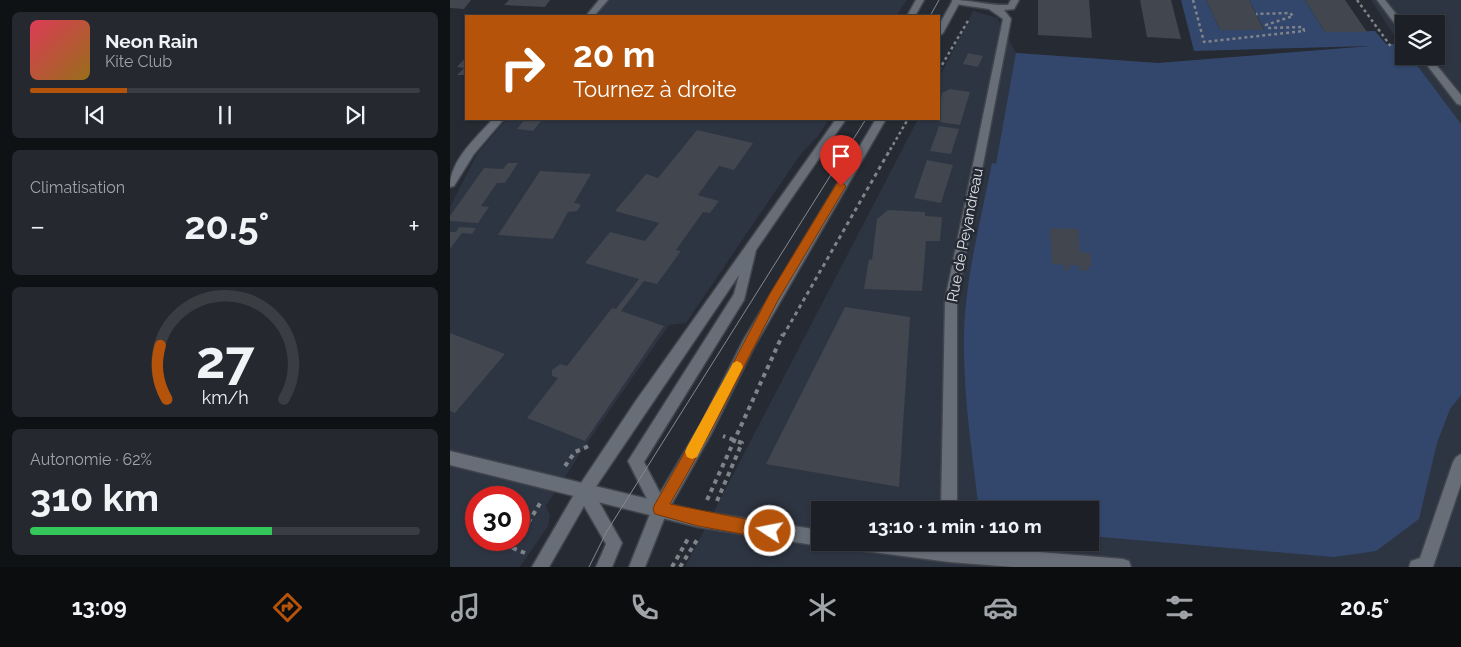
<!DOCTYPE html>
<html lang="fr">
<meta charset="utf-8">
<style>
:root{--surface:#1c2026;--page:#25282e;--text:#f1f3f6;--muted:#a0a3a7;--line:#3a3e43;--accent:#b45309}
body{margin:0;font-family:Raleway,sans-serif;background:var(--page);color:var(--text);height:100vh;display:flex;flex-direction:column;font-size:19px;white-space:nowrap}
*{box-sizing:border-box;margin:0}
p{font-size:16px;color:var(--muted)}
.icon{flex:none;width:28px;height:28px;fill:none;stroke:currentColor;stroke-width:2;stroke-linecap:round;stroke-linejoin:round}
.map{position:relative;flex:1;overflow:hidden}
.side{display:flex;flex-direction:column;gap:12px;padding:12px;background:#0f1215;width:450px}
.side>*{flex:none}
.banner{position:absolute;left:15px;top:15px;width:475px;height:105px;border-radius:0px;box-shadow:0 1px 4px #0004,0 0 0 1px var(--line);background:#b45309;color:#fff;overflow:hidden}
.buttons{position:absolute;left:945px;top:15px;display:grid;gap:10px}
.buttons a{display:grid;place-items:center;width:50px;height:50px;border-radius:0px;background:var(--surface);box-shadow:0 1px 4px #0004,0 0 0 1px var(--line);font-size:25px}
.speed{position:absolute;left:15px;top:486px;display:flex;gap:10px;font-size:25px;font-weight:700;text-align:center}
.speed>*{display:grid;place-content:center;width:65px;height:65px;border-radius:50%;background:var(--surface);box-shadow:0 1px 4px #0004,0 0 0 1px var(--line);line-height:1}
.speed .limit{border:8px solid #d22;background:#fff;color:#111}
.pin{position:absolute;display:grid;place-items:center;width:42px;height:42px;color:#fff;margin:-51px -21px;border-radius:50% 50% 50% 0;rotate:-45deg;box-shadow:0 0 5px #0007}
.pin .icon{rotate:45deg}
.me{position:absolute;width:55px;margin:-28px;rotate:281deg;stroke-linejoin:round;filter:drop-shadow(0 0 4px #0008)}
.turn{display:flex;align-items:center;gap:18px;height:105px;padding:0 25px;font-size:22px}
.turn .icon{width:65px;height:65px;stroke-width:2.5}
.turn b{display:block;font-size:35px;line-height:42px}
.big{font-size:38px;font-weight:700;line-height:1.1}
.side .tile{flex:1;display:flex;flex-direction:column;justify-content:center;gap:8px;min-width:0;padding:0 18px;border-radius:8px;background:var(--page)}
.side .dial{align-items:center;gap:0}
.dial svg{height:130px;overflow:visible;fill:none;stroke:var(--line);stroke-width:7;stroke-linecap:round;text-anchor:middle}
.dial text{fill:var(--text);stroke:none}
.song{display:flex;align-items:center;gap:15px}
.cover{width:60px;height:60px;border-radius:8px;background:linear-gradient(135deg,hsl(350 70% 55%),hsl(40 70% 35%))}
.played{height:5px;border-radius:2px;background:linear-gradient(90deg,var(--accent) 25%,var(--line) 25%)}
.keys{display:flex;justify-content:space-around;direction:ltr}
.heat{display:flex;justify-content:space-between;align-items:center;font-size:28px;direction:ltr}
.charge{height:8px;border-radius:4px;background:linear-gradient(90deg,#34c759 62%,var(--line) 0)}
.trip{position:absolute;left:361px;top:501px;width:288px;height:50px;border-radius:0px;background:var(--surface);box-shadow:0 1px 4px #0004,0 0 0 1px var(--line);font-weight:700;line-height:50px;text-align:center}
.tabs{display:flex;height:80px;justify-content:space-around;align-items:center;background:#0b0d0f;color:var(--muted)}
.tabs .icon{width:35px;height:35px}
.tabs .current{color:var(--accent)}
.tabs b{font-size:22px;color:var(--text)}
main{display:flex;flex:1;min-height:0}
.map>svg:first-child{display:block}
.built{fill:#2e3542;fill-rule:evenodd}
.green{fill:#33476d}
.building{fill:#41464f}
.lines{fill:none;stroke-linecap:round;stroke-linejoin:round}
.street-casing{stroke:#41454c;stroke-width:3}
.secondary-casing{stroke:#41454c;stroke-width:3}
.path-far2{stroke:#7f838a;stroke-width:2.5;stroke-dasharray:3 3;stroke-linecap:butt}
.path-far1{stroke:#7f838a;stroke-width:3;stroke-dasharray:4 4;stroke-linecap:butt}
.path{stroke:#7f838a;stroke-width:4;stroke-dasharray:4.5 4.5;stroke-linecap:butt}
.street{fill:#686e78;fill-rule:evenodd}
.secondary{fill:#686e78;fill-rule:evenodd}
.tram{stroke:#858990;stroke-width:1}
.route{fill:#b45309;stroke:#753606}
.slow{fill:#f59e0b}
.labels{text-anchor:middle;stroke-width:5;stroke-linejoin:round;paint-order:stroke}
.street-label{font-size:15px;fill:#dfe2e8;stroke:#252a33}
</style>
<main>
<section class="side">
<div class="tile">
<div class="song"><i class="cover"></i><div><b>Neon Rain</b><p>Kite Club</p></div></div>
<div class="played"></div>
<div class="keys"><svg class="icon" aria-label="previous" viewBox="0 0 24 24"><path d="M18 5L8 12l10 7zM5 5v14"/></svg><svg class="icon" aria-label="pause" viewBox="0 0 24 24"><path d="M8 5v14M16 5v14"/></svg><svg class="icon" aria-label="next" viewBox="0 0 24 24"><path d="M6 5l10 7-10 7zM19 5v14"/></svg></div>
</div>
<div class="tile"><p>Climatisation</p>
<div class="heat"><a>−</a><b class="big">20.5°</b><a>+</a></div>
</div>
<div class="tile dial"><svg viewBox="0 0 100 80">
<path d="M14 69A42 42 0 1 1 86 69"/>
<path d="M14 69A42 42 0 0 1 10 36" stroke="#b45309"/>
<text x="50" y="56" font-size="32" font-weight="700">27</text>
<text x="50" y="72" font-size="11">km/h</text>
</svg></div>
<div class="tile"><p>Autonomie · 62%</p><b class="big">310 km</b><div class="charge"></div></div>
</section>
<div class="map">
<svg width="1011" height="567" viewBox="0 0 1011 567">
<rect width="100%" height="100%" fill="#252a33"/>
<path class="built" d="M158 0H457L446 16H144Z
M921 0H1011V567H235L468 119H489V78L523 11 547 18 566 53 708 63 950 44ZM954 24H986V56H954ZM370 510H640V542H370Z
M57 119H379L368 136 350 155 236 323 219 325 135 446 96 506 100 515 98 526 70 567H0V207L27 154ZM26 498H69V540H26Z"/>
<path class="green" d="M731 0H756L770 30 814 29 799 0H855L875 32 925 31 936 44H951L954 48V56H960L1011 124V395L1000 409 987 443 969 519 926 551 884 557 640 536V510H529C522 452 513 394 514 336 515 278 531 220 542 163L546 164 566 53 708 63 921 46 744 51Z"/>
<path class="building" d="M0 0H21L14 9 0 8Z
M59 0H100L95 7 54 5Z
M588 0H639L642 38 588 35Z
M690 0H721L731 39 697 37Z
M756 0H799L814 30H770Z
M855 0H895L917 32H875Z
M518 53 533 56 528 67 513 64Z
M16 57V75H7L14 68 7 67Z
M500 89 520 92 510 125 490 122 488 119 492 93Z
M75 119 91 121 83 131 67 129Z
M489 126 509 129 501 154 480 151Z
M247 130 303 143 284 170 269 166 248 195 269 201 260 213 253 212 226 250 231 251 207 284 194 281 171 311 214 326 135 441 77 418 108 378 102 376V370L110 364 117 366 162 308 166 309 189 279 135 263 160 232 195 241 209 223 165 211 196 174 208 178Z
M477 160 503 165 491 203 464 198Z
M58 163H68L55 183H47L31 206 39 207 28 223 0 221V216L34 168 53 169Z
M90 171 141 174 124 203 130 204V207L127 211 118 212 103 239 48 235Z
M438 210 475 212V216L492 217 490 241H476L472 291 414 289 419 259 422 260 427 219Z
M9 227 26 228 22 234 12 233 0 249V232H6Z
M600 228 628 229 630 252 640 253 642 266H638L639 271 629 270V266L619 265V270H614V265L602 264Z
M395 307 460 317 449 487 316 464Z
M0 333 55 354 5 413 0 411Z"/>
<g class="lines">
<g class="street-casing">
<path id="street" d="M149 0H158L144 16H136Z
M502 0C521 0 540 6 558 5L561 0H569L564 9 554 10 561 19 507 300V510H491L495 300 553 19 539 9 506 4 503 3Z
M927 0H935L954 24V33L951 32Z
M970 56H979L1011 95V105L1007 104Z
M43 119H54L24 154 4 186 0 187C0 160 26 138 43 119Z
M0 451 248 511 370 530V542H376L370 546 248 527 0 465Z
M1011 454V484L983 567H959L961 561 970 558 1003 462 1006 457Z
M399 542H473L673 559 679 561 681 567H563L499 562 407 550 401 548Z"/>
</g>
<g class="secondary-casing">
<path id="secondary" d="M466 0H474L465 16H457Z
M503 0H511L493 33 489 36V25Z
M386 119H396L306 250 294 300 194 462 210 493 251 424 294 339 426 119H436L304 347 261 434 216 514 195 567H179L202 509 178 461 284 294 289 275 143 491 172 543 162 567H146L156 544 134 506 99 567H82L129 486 185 402Z"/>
</g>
<path class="path-far2" d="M743 0 754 42 854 31 853 27 818 28 816 25 843 16 840 13 806 14
M907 0 942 48
M489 70 519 19
M440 150 458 119"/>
<path class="path-far1" d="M333 336 441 148"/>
<path class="path" d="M115 466 125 452 141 445
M257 500 333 334
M267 501 292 443 273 436
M69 538 92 500
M68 540 63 548 75 553
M222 567 239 537
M230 567 247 540"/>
<use href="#street" class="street"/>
<use href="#secondary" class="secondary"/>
<path class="tram" d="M480 16 489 0
M139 567 157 531 416 119"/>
</g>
<path class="route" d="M391 182 396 186 327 302 260 433 220 504 320 524 325 526 327 531 325 537 320 539 248 526 205 514 203 509 205 504 251 424 319 295 387 183Z"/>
<path class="slow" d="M287 361 291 363 293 367 247 457 242 459 237 457 235 452 237 447 283 363Z"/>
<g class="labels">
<g class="street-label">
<text transform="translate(515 235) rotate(-79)" y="5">Rue de Peyandreau</text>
</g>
</g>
</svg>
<div class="buttons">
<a><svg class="icon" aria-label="layers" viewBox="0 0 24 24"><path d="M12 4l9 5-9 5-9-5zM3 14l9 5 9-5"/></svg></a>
</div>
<div class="speed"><div class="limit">30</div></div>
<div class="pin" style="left:391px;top:186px;background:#d93025"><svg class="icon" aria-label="arrive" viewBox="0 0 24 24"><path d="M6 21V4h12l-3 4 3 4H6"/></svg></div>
<svg class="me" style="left:320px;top:531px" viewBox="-20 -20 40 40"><circle r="17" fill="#b45309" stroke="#fff" stroke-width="3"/><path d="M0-11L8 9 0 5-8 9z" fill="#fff"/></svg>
<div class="trip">13:10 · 1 min · 110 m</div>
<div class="banner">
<div class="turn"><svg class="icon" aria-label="right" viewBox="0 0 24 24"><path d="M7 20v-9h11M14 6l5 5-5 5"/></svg><div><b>20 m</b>Tournez à droite</div></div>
</div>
</div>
</main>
<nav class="tabs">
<b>13:09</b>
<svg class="icon current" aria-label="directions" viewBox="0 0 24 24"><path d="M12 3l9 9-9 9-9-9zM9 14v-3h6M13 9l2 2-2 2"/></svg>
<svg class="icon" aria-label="music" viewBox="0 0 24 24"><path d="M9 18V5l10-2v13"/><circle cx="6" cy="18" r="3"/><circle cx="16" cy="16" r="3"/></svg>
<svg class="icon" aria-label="phone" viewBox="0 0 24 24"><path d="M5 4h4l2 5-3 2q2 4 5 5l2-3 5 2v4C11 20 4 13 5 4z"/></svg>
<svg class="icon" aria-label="climate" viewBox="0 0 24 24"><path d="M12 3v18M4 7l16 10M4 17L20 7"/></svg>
<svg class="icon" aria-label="car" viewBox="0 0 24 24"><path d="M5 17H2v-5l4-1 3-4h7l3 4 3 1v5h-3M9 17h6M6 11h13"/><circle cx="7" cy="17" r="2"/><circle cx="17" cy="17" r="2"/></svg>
<svg class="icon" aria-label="filters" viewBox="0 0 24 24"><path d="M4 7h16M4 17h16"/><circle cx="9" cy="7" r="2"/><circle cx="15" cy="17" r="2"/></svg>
<b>20.5°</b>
</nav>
